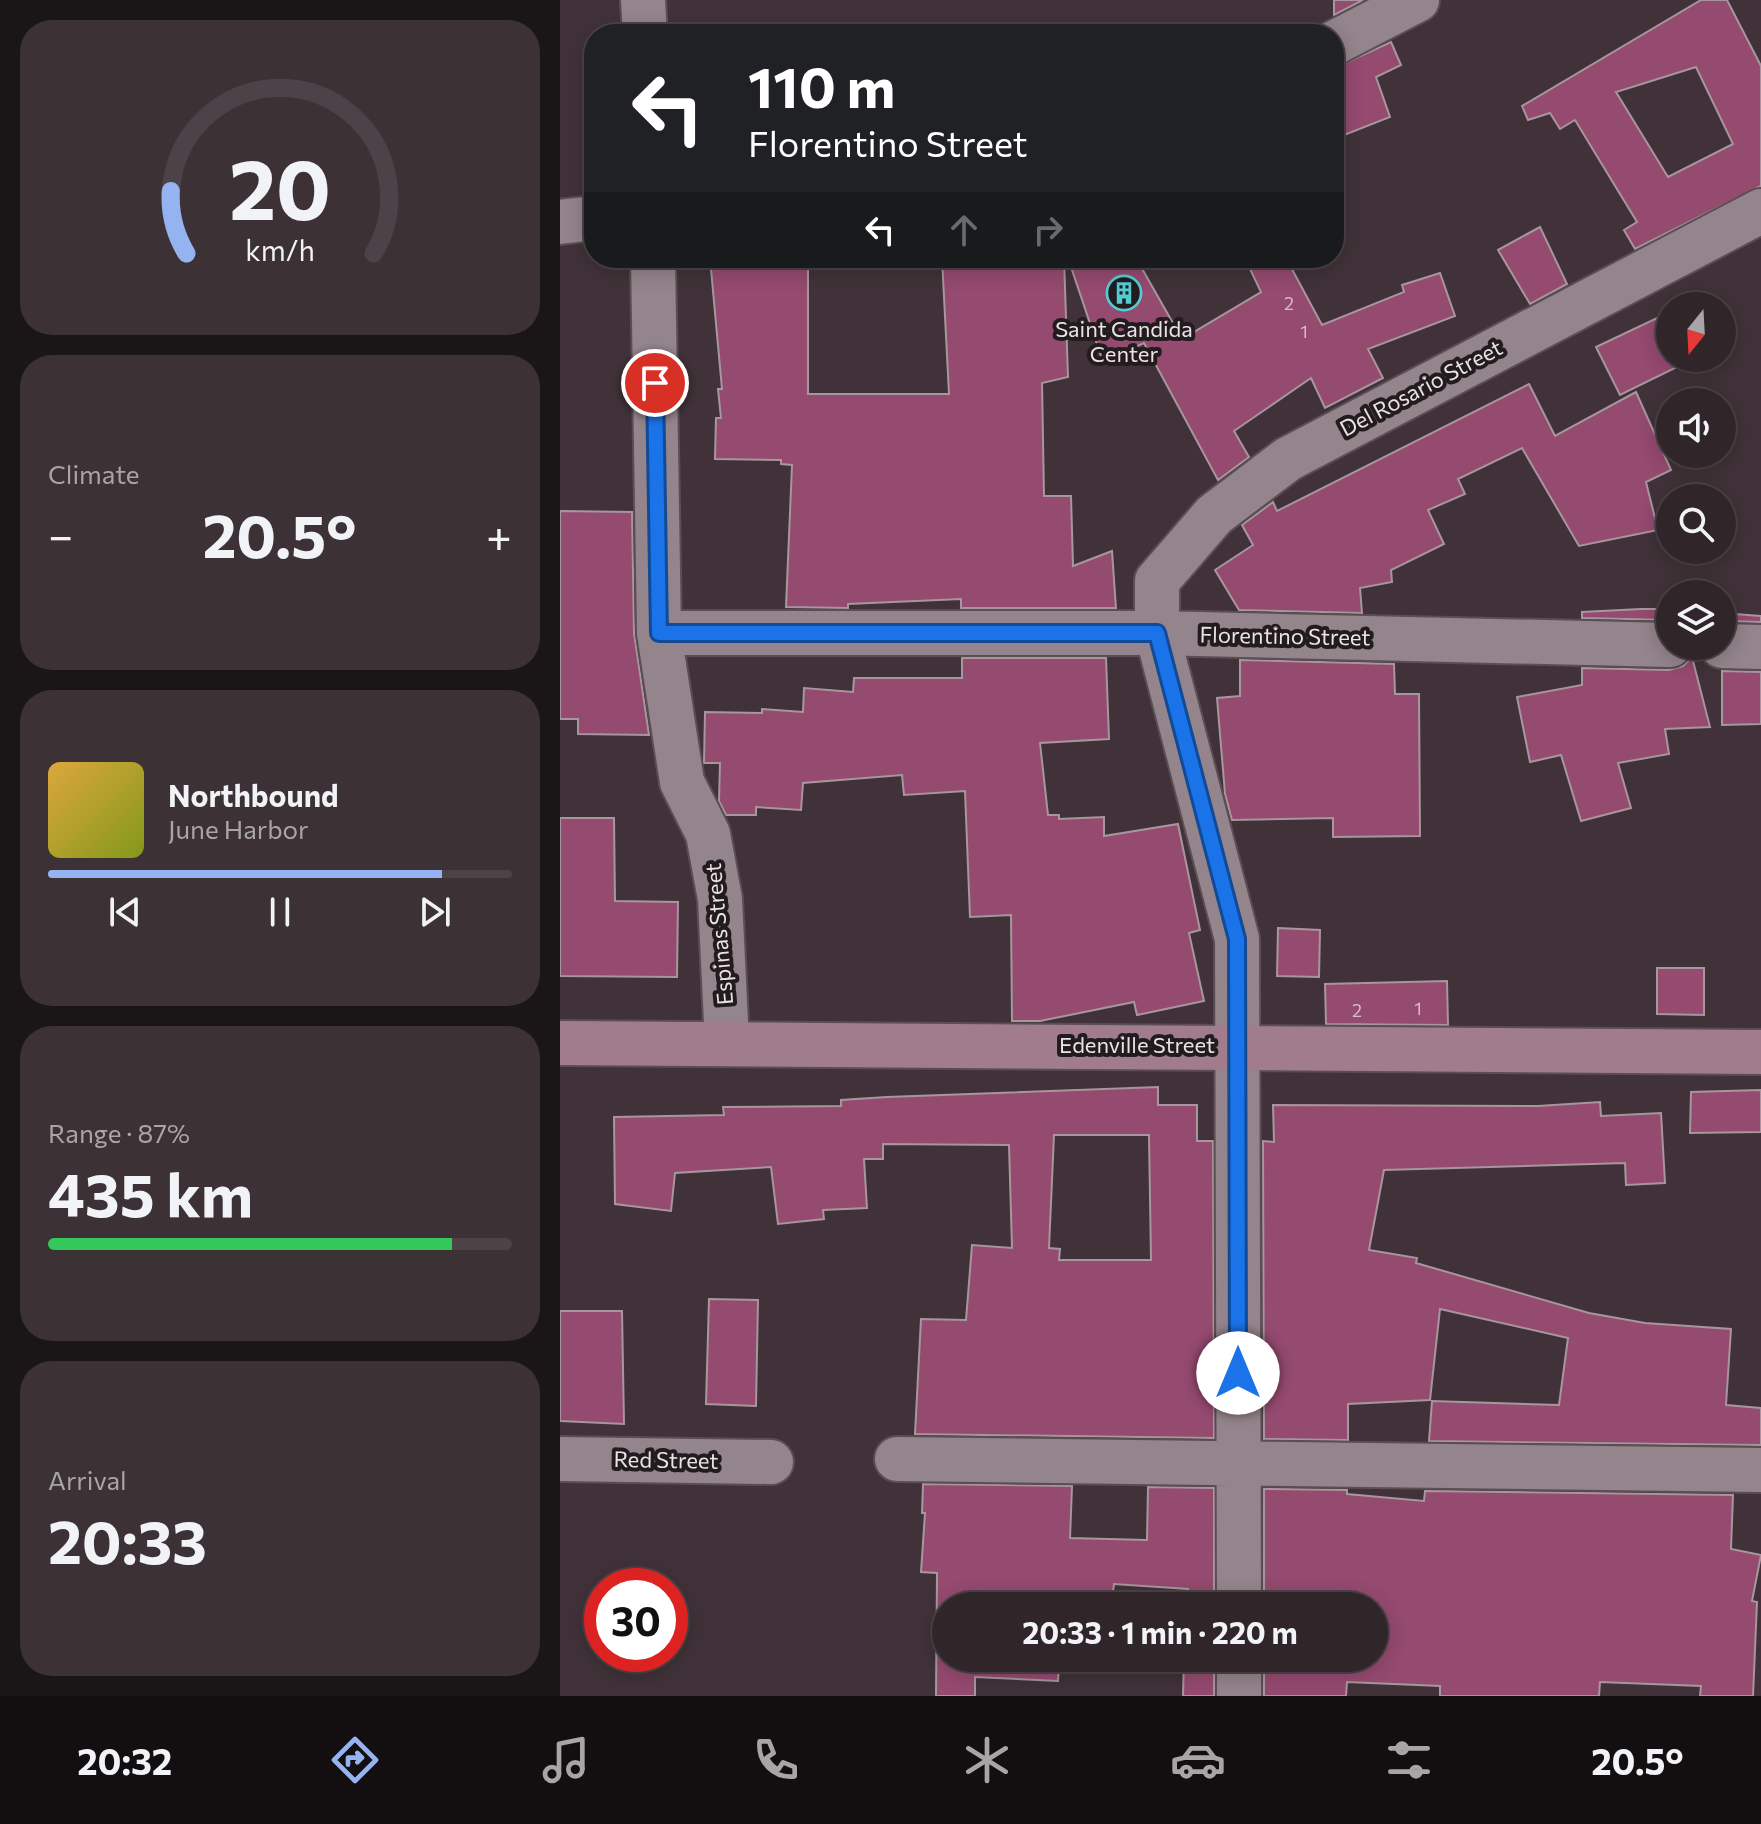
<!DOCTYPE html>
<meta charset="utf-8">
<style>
:root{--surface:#30262a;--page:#3c3236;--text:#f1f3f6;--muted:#a8a5a8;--line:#4b4347;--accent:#95b2f1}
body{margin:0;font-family:Commissioner,sans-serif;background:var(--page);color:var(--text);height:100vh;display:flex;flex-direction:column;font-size:30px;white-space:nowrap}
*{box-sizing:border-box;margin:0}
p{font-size:26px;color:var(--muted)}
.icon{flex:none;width:44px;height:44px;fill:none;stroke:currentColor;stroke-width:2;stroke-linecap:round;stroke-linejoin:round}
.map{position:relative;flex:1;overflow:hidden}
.sheet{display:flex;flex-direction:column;gap:20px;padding:20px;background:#1a1517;width:560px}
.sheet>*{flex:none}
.guide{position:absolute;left:24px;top:24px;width:760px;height:244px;border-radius:32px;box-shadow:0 4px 20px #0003,0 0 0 2px var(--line);background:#202124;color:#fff;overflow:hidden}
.needle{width:52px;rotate:198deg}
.buttons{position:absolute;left:1096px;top:292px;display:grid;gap:16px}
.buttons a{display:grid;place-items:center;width:80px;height:80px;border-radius:50%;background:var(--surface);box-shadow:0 4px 20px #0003,0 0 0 2px var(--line);font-size:40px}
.speed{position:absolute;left:24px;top:1568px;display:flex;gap:16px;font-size:40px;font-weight:700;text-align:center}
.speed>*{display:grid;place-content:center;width:104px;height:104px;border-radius:50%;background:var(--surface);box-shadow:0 4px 20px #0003,0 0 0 2px var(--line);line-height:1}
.speed .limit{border:12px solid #d22;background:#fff;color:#111}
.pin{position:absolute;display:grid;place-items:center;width:68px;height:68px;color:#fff;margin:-34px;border:4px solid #fff;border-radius:50%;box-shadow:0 2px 8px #0007}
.me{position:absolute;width:88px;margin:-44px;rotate:0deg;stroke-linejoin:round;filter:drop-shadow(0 0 6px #0008)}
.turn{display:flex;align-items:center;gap:28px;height:168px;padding:0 32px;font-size:36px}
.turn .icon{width:104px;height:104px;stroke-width:2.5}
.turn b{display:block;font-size:56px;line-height:68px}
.lanes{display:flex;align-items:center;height:76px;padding:0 32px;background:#0003;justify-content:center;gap:40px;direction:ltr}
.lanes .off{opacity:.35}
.big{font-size:60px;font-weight:700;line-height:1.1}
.sheet .card{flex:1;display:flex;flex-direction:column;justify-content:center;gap:12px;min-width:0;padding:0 28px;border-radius:32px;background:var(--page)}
.sheet .dial{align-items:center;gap:0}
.dial svg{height:208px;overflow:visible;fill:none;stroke:var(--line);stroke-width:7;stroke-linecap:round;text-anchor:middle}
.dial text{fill:var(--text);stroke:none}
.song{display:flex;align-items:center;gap:24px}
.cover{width:96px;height:96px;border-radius:12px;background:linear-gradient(135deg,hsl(40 70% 55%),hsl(70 70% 35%))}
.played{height:8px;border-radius:4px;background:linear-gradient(90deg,var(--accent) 85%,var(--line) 85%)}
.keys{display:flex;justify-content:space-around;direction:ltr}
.heat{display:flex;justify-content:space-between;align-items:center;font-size:44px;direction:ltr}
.charge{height:12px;border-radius:6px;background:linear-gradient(90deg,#34c759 87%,var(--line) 0)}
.trip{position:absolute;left:372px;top:1592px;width:456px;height:80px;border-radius:40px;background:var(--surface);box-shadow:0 4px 20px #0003,0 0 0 2px var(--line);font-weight:700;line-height:80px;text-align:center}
.menu{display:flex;height:128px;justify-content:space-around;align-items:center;background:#130f11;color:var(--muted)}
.menu .icon{width:56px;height:56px}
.menu .selected{color:var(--accent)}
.menu b{font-size:36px;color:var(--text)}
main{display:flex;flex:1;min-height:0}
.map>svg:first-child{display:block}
.building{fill:#954a70;stroke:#a7969d;stroke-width:2;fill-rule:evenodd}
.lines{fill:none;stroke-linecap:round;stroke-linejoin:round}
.street-casing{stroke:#5a4e53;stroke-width:48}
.secondary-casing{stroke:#5a4e53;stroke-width:48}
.street{stroke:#94848b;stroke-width:44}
.secondary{stroke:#a07c8d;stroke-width:44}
.route-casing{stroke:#114b97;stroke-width:20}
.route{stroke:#1a73e8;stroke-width:14}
.labels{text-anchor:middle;stroke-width:8;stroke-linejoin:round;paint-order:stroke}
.number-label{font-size:18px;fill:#d6bcc8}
.poi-label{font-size:22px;fill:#ebe2e5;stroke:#231c1f}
.street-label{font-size:22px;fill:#ebe2e5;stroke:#231c1f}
</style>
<main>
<section class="sheet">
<div class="card dial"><svg viewBox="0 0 100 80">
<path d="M14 69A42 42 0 1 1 86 69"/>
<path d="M14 69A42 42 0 0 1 8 45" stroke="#95b2f1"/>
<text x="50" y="56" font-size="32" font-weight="700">20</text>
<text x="50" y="72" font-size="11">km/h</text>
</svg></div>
<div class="card"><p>Climate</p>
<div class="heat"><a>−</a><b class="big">20.5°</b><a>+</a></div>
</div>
<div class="card">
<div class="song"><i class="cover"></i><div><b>Northbound</b><p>June Harbor</p></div></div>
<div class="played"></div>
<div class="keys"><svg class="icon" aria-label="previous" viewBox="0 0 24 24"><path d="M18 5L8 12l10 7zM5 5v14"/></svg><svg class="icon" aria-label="pause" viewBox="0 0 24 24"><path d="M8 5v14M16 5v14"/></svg><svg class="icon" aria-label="next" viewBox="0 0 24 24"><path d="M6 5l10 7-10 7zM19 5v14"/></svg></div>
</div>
<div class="card"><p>Range · 87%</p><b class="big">435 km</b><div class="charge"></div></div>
<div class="card"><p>Arrival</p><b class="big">20:33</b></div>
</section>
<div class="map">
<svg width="1201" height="1696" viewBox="0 0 1201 1696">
<rect width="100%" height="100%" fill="#403238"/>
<path class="building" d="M774 0H803L774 15Z
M1141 0H1167L1201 66V186L1075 249 1064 230 1077 222 1015 120 1000 129 990 113 968 120 962 106ZM1136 67 1173 144 1108 177 1056 92Z
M831 42 841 65 816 77 830 117 774 139V68Z
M980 227 1007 284 970 304 938 250Z
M150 258H248V394H389L382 258H504L508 377 482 383 484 496H511L513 566 552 551 556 608H401V599L288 604V608L226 607 232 465 221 464V460L155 459 156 418H161L158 389H162Z
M508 258H576L622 339 701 292 690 269 710 258H726L762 325 844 292 842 285 880 273 895 316 808 349 823 378 765 408 751 378 674 431 689 457 658 480 584 343 543 362Z
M1097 318 1110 344V358H1117L1121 365 1060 395 1036 347Z
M969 384 995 436 1076 392 1111 470 1086 482 1098 530 1019 546 962 448 898 479 905 494 868 510 884 544 831 570 832 582 800 588 802 613 679 610 655 570 693 545 682 525 713 502 717 511Z
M0 511 72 512 74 633 89 735 18 734V719H0Z
M1081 609H1110V620L1022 618V612Z
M1162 613 1201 616V622L1162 621Z
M1132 657 1150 727 1105 729 1109 754 1058 763 1071 808 1021 821 1001 755 970 762 957 697 1022 685V668L1109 670 1123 666Z
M402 658H546L549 739 480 743 488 815H499V819L544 817V836L618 824 640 930 629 933 644 1001 577 1015 574 1002 480 1021H452L451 915 410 917 405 791 344 795 342 775 243 783 241 810 196 807V815H166L159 801 160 763H144L145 712 202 713V709L243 712 244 688 293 692 294 678H402Z
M680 660 834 664 835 694H859L860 836 773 837V818L672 820 665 794 657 698 680 696Z
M1162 671 1201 672V724L1162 725Z
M0 818H54L55 901 118 902 117 977 0 976Z
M718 928 760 930 759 977 717 976Z
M1097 968H1144V1015L1097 1014Z
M887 981 888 1025 766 1024 765 984Z
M598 1087V1105H637V1141H653L654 1438 355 1434 361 1319 406 1320 412 1245 452 1248 449 1145 323 1144V1159H304L307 1208 263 1210 264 1219 218 1224 211 1167 115 1173 111 1211 55 1204 54 1117 164 1115 163 1107 281 1106V1100L327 1097ZM494 1135H589L591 1260H499L500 1249 489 1248Z
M1201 1090V1132L1130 1133 1131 1092Z
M1040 1102 1041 1116 1101 1113 1105 1183 1066 1185 1065 1163 824 1170 809 1250 857 1258 856 1263 1029 1313 1085 1323 1171 1329 1166 1405 1201 1408V1445L869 1441 872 1401 999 1405 1008 1338 880 1309 870 1400 788 1404V1440L704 1439 703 1141 714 1142 713 1105 978 1106Z
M149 1299 198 1300 196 1406 146 1404Z
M0 1311H62L64 1424 0 1421Z
M363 1484 512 1486 510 1538 587 1540 588 1487 654 1488V1606H627L628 1589 554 1584 551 1606H386V1658H544L543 1666H499L498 1681 415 1677V1696H376L377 1573 361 1572 365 1513H362Z
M704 1489 787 1490V1494L864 1501 865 1491 1173 1495 1171 1549 1201 1555 1192 1601 1197 1602 1193 1696H1140L1141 1686 1040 1682 1039 1696H880V1686L787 1682 786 1696H704V1658H814V1606H704Z
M624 1658H654V1696H623Z"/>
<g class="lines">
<g class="street-casing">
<path id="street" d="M83 0 85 34
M774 43 857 0
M0 222 34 218
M93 258 99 633 122 782 148 834 160 899 167 1043
M99 633H597L1110 645
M1162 646 1201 647
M0 1459 211 1462
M337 1459 1201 1470
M679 1606 677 939 597 633V581L654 515 728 459 1201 211
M679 1658V1696"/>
</g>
<g class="secondary-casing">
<path id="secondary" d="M0 1043 1201 1052"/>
</g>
<use href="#street" class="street"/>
<use href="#secondary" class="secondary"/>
</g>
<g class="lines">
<g class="route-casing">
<path id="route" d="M95 383 99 633H597L677 939 678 1373"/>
</g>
<use href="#route" class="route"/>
</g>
<defs>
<g id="building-ring" transform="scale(1.8)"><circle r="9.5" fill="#231c1f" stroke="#51ccd3" stroke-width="1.5"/><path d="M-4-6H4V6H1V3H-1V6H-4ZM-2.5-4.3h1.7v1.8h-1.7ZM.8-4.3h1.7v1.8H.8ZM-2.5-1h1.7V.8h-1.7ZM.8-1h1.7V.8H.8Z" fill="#51ccd3"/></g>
</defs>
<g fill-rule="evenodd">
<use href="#building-ring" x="564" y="293"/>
</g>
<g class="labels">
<g class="number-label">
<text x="729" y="310">2</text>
<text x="744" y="338">1</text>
<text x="858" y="1015">1</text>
<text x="797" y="1017">2</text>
</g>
<g class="poi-label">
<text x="564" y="337">Saint Candida<tspan x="564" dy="25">Center</tspan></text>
</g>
<g class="street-label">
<text transform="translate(861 388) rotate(-28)" y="8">Del Rosario Street</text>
<text transform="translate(725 636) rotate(1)" y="8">Florentino Street</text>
<text transform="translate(159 934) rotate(-95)" y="8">Espinas Street</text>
<text x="577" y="1053">Edenville Street</text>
<text transform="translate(106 1460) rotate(1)" y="8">Red Street</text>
</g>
</g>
</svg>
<div class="buttons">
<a><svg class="needle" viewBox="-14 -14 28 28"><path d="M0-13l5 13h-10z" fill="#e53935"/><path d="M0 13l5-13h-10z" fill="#a8a5a8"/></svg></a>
<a><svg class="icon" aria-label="sound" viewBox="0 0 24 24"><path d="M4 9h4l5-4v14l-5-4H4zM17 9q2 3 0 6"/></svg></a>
<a><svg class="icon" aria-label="search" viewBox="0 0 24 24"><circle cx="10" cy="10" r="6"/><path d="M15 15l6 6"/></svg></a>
<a><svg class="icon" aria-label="layers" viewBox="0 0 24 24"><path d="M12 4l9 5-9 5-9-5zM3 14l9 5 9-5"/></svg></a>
</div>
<div class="speed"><div class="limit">30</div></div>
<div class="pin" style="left:95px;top:383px;background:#d93025"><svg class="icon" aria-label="arrive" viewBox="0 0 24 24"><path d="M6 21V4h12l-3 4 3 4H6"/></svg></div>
<svg class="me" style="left:678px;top:1373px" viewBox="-20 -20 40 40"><circle r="19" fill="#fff"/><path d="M0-13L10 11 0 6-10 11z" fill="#1a73e8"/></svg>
<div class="trip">20:33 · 1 min · 220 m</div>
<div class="guide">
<div class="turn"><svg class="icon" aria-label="left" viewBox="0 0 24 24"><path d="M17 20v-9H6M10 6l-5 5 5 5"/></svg><div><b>110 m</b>Florentino Street</div></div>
<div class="lanes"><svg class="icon" aria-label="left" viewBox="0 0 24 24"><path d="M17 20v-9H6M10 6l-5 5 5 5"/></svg><svg class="icon off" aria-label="ahead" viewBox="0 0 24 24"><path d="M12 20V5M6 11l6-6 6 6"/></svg><svg class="icon off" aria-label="right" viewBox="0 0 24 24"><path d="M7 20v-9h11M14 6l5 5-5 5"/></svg></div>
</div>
</div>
</main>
<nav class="menu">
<b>20:32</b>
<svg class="icon selected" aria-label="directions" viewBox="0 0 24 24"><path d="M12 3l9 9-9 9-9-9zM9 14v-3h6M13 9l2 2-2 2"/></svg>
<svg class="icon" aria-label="music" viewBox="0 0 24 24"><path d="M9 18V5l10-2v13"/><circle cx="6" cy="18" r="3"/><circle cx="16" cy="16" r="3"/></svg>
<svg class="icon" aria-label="phone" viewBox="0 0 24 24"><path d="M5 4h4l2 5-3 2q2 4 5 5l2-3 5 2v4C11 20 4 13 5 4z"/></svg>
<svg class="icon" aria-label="climate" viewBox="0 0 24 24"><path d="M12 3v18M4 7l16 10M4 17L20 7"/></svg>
<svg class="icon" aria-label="car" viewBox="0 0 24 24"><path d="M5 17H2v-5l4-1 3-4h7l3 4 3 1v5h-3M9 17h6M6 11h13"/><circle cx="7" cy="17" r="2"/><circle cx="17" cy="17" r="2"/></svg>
<svg class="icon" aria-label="filters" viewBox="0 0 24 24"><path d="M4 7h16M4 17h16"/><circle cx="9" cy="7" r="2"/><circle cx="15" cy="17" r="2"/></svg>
<b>20.5°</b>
</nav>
